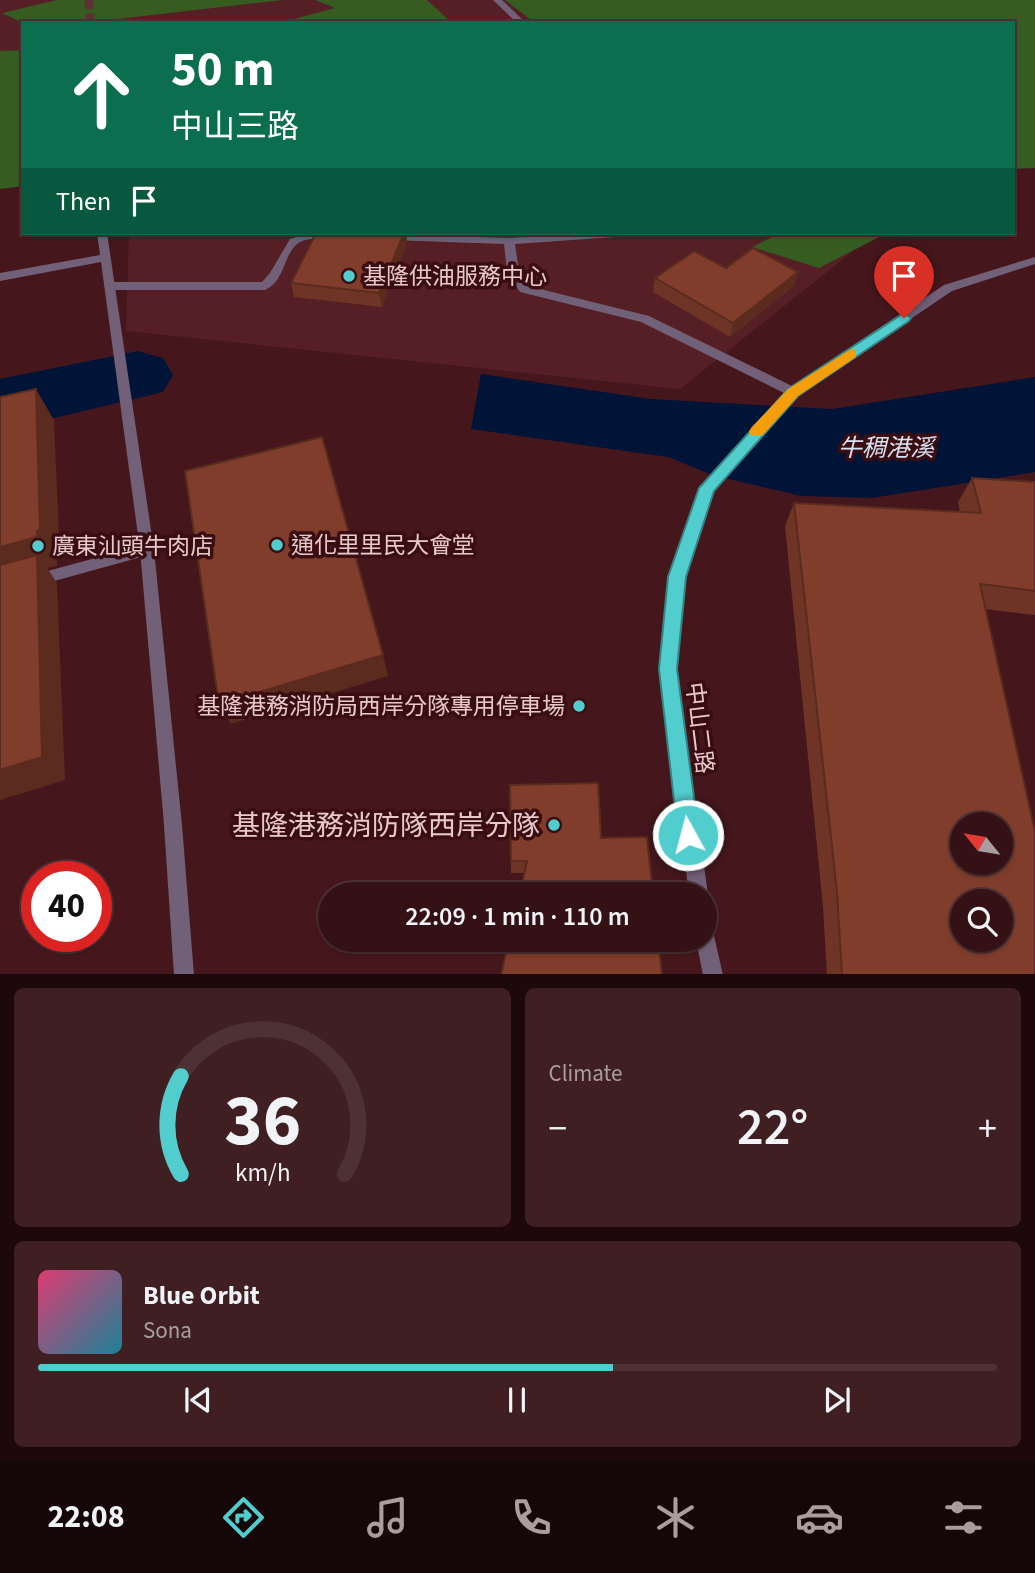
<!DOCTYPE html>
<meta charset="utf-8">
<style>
:root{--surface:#341115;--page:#3f1f22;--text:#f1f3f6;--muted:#a99da0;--line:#4e3134;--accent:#52cdce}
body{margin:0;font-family:"Source Sans 3","Noto Sans TC",sans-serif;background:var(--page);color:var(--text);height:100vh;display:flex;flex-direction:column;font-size:26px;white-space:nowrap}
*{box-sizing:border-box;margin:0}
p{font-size:23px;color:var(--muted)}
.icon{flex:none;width:38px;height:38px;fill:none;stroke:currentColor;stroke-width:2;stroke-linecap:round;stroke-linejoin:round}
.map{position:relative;height:974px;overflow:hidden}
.sheet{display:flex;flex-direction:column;gap:14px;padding:14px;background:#1d090c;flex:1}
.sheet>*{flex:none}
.banner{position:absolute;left:21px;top:21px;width:994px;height:214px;border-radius:0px;box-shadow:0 2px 5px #0004,0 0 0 2px var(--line);background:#0b6e4f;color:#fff;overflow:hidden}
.needle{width:46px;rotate:300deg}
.controls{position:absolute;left:950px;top:812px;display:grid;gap:14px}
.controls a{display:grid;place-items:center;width:63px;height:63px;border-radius:50%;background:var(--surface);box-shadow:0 2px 5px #0004,0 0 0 2px var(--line);font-size:35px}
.speed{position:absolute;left:21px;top:861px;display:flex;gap:14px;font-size:35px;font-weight:700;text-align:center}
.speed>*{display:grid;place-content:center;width:91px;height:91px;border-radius:50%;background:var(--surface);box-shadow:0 2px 5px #0004,0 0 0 2px var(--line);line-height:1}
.speed .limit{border:10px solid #d22;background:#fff;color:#111}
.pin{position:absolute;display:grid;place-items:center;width:60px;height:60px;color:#fff;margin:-72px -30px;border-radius:50% 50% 50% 0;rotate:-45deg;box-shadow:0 0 7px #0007}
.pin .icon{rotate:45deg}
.me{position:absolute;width:77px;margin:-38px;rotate:353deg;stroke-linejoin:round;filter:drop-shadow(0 0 5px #0008)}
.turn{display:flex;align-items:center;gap:24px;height:147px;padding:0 35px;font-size:32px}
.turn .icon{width:91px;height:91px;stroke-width:2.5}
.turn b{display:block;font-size:49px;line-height:60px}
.then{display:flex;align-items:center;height:66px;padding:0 35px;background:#0003;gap:14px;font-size:26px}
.big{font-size:52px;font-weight:600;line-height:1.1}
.sheet .widget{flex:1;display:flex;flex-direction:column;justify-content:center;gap:10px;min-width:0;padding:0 24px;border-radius:10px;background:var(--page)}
.sheet .dial{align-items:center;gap:0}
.dial svg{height:182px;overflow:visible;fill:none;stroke:var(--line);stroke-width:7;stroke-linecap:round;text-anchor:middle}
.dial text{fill:var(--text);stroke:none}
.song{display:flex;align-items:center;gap:21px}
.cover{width:84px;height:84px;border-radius:10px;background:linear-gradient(135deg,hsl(340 70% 55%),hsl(190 70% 35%))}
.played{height:7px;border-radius:4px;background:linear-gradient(90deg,var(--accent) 60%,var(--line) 60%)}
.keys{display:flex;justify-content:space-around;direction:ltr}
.heat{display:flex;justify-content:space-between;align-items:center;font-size:38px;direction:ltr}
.sheet .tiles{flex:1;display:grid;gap:14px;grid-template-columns:1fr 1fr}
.widget:last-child{grid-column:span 2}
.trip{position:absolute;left:318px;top:882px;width:399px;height:70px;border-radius:35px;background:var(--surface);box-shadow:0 2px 5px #0004,0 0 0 2px var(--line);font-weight:600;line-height:70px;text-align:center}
.menu{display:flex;height:112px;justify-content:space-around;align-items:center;background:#150708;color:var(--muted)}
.menu .icon{width:49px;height:49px}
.menu .current{color:var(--accent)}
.menu b{font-size:32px;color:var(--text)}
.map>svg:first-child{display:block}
.built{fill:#551f25}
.forest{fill:#365c22}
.water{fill:#001438}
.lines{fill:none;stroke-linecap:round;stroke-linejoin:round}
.river{fill:#001438;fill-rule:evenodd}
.minor-tunnel{stroke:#5d3236;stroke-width:9;stroke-dasharray:9 4.5;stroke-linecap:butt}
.service{fill:#716078;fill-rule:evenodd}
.minor{fill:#716078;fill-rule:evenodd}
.tertiary{fill:#716078;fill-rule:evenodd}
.wall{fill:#6e3425}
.shaded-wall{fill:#5a2b1e}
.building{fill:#803d2b;stroke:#5a2b1e;stroke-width:2;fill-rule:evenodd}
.route{fill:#52cdce;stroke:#358586;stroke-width:2}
.slow{fill:#f59e0b}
.poi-dot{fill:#52cdce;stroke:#3a0d13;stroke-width:2.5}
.labels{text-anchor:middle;stroke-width:7;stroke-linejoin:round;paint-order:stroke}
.poi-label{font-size:23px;fill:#e8c9ca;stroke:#3a0d13;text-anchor:start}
.street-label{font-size:23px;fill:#e8c9ca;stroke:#3a0d13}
.water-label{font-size:24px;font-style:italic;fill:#d7e3f3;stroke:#3a0d13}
.near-poi-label{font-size:28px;fill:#e8c9ca;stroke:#3a0d13;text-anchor:end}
</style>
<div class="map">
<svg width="1035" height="975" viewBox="0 0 1035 975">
<rect width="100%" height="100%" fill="#45171c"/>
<path class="built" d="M0 0H597L634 23H23V102L0 103Z
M129 233H876L680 389 126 331Z"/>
<path class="forest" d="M57 0H283L83 23H23L2 13Z
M315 0H427L452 23H279L335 8Z
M505 0H1035V168L1013 169V23H535Z
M23 50V186L0 189V51Z
M780 233H887L819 268 752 247Z"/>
<path class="water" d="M481 374 651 399 832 409 1035 377V472L872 498 802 496 712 475 668 457 471 429Z"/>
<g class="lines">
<path class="river" d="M138 351 163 358 173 375 163 392 0 431V379Z"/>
<path class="minor-tunnel" d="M89 0 90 23"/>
<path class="service" d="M493 0H502L526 23H517Z
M311 233H339L340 235C329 243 310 234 297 244 283 256 285 281 265 290H112L106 286 112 282H262L270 273 290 239Z
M584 233H635L630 236 515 244 519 272 528 286 649 316 798 389 799 392 798 395H788L641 322 520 292 507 272 504 244 390 240 385 237 390 234 509 238Z
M147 544 152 546 154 550 152 554 0 596V584Z"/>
<path class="minor" d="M97 233H107L154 550 182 825 194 975H174L164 825 140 550 101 262 0 281V273L100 255Z"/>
<path class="tertiary" d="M1035 257V264L952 291 798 395 713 490 685 577 676 669 708 894 705 899V894H689L660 669 669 577 702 484 788 389 944 285Z
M705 924 712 927 723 975H703L696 940H705Z"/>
</g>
<path class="wall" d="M316 233H411H406L407 243 382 307 294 297 291 283Z
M726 268 798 272 794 286 730 337 653 292 655 278Z
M972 478 1035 482V615L985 609 1035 975H827L823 907 785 526 794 503 960 512 958 502Z
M510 785 601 838 524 873H511Z"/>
<path class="shaded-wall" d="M404 233H406L407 243 382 307 379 293Z
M798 272 794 286 730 337 733 323Z
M36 389 54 420 60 559 57 560V566L47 568 57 583 65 780 0 800V547Z
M383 655 388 676 231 724 219 704Z"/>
<path class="building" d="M316 233H404L379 293 291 283Z
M753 248 798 272 733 323 655 278 694 251 726 268Z
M36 389 40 530 37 531V537L0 547V397Z
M322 437 383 655 219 704 185 471Z
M972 478 1035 482V591L980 584 1035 832V975H842L837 892 794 503 981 513ZM962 824H1001V863H962ZM962 901H1001V940H962Z
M37 555 42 757 0 770V565Z
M598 783 601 838 647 837 653 894H520L527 861H511L510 785Z
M509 940H658L662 975H501Z"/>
<path class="route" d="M904 313 911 318 909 321 798 396 714 491 686 577 677 669 699 835 696 842 688 845 681 842 678 835 659 669 668 577 699 488 788 389Z"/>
<path class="slow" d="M851 349 856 350V357L798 396 762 436H751L749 432 751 428 788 389Z"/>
<g class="poi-dot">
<circle cx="349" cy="276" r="7"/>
<circle cx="277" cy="545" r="7"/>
<circle cx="38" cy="546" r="7"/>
<circle cx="579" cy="706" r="7"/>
<circle cx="554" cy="825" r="7"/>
</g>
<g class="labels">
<g class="poi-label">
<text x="363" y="284">基隆供油服務中心</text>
<text x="291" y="553">通化里里民大會堂</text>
<text x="52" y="554">廣東汕頭牛肉店</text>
<text x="565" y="714" text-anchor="end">基隆港務消防局西岸分隊專用停車場</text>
</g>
<g class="street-label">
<text transform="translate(700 728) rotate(83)" y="8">中山二路</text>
</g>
<g class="water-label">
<text x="886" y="456">牛稠港溪</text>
</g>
<g class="near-poi-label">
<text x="540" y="835">基隆港務消防隊西岸分隊</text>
</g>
</g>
</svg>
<div class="controls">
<a><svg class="needle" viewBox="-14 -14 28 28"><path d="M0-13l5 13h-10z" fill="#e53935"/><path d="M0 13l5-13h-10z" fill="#a99da0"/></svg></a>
<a><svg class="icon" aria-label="search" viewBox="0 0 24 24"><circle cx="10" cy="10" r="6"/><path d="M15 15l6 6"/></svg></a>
</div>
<div class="speed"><div class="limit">40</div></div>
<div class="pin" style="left:904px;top:318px;background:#d93025"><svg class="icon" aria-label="arrive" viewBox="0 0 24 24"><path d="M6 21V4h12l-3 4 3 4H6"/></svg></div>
<svg class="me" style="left:688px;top:835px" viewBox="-20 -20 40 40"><circle r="17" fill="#52cdce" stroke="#fff" stroke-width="3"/><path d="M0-11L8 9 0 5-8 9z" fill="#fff"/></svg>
<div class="trip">22:09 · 1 min · 110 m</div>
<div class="banner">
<div class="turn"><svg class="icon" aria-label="ahead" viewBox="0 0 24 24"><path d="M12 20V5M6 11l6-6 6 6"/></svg><div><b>50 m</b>中山三路</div></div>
<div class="then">Then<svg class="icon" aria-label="arrive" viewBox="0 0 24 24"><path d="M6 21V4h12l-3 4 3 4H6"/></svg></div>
</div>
</div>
<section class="sheet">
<div class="tiles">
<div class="widget dial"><svg viewBox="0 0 100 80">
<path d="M14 69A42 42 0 1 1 86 69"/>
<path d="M14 69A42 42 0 0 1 14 26" stroke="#52cdce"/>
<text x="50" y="56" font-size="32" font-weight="700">36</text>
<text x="50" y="72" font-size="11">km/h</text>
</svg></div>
<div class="widget"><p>Climate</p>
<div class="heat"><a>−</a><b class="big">22°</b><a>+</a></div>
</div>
<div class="widget">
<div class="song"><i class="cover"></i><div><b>Blue Orbit</b><p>Sona</p></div></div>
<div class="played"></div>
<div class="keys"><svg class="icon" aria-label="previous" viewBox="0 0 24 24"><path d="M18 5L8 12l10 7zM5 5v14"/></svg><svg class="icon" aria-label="pause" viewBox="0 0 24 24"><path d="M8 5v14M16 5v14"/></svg><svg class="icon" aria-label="next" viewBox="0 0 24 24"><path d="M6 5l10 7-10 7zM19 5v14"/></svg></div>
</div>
</div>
</section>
<nav class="menu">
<b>22:08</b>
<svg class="icon current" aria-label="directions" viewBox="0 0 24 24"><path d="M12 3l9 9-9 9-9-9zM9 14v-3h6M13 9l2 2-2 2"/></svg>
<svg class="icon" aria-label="music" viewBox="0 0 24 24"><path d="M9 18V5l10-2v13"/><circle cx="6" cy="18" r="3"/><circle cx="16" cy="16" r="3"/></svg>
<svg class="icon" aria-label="phone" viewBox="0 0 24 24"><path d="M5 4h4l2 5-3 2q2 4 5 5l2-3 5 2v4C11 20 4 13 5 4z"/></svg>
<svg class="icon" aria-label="climate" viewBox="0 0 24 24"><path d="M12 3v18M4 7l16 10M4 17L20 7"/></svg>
<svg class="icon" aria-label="car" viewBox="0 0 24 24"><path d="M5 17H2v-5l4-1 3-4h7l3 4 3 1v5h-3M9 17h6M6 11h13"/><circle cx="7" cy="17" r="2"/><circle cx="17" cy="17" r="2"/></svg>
<svg class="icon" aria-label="filters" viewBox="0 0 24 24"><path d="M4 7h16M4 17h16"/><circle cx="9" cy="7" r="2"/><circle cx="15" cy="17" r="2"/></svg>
</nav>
